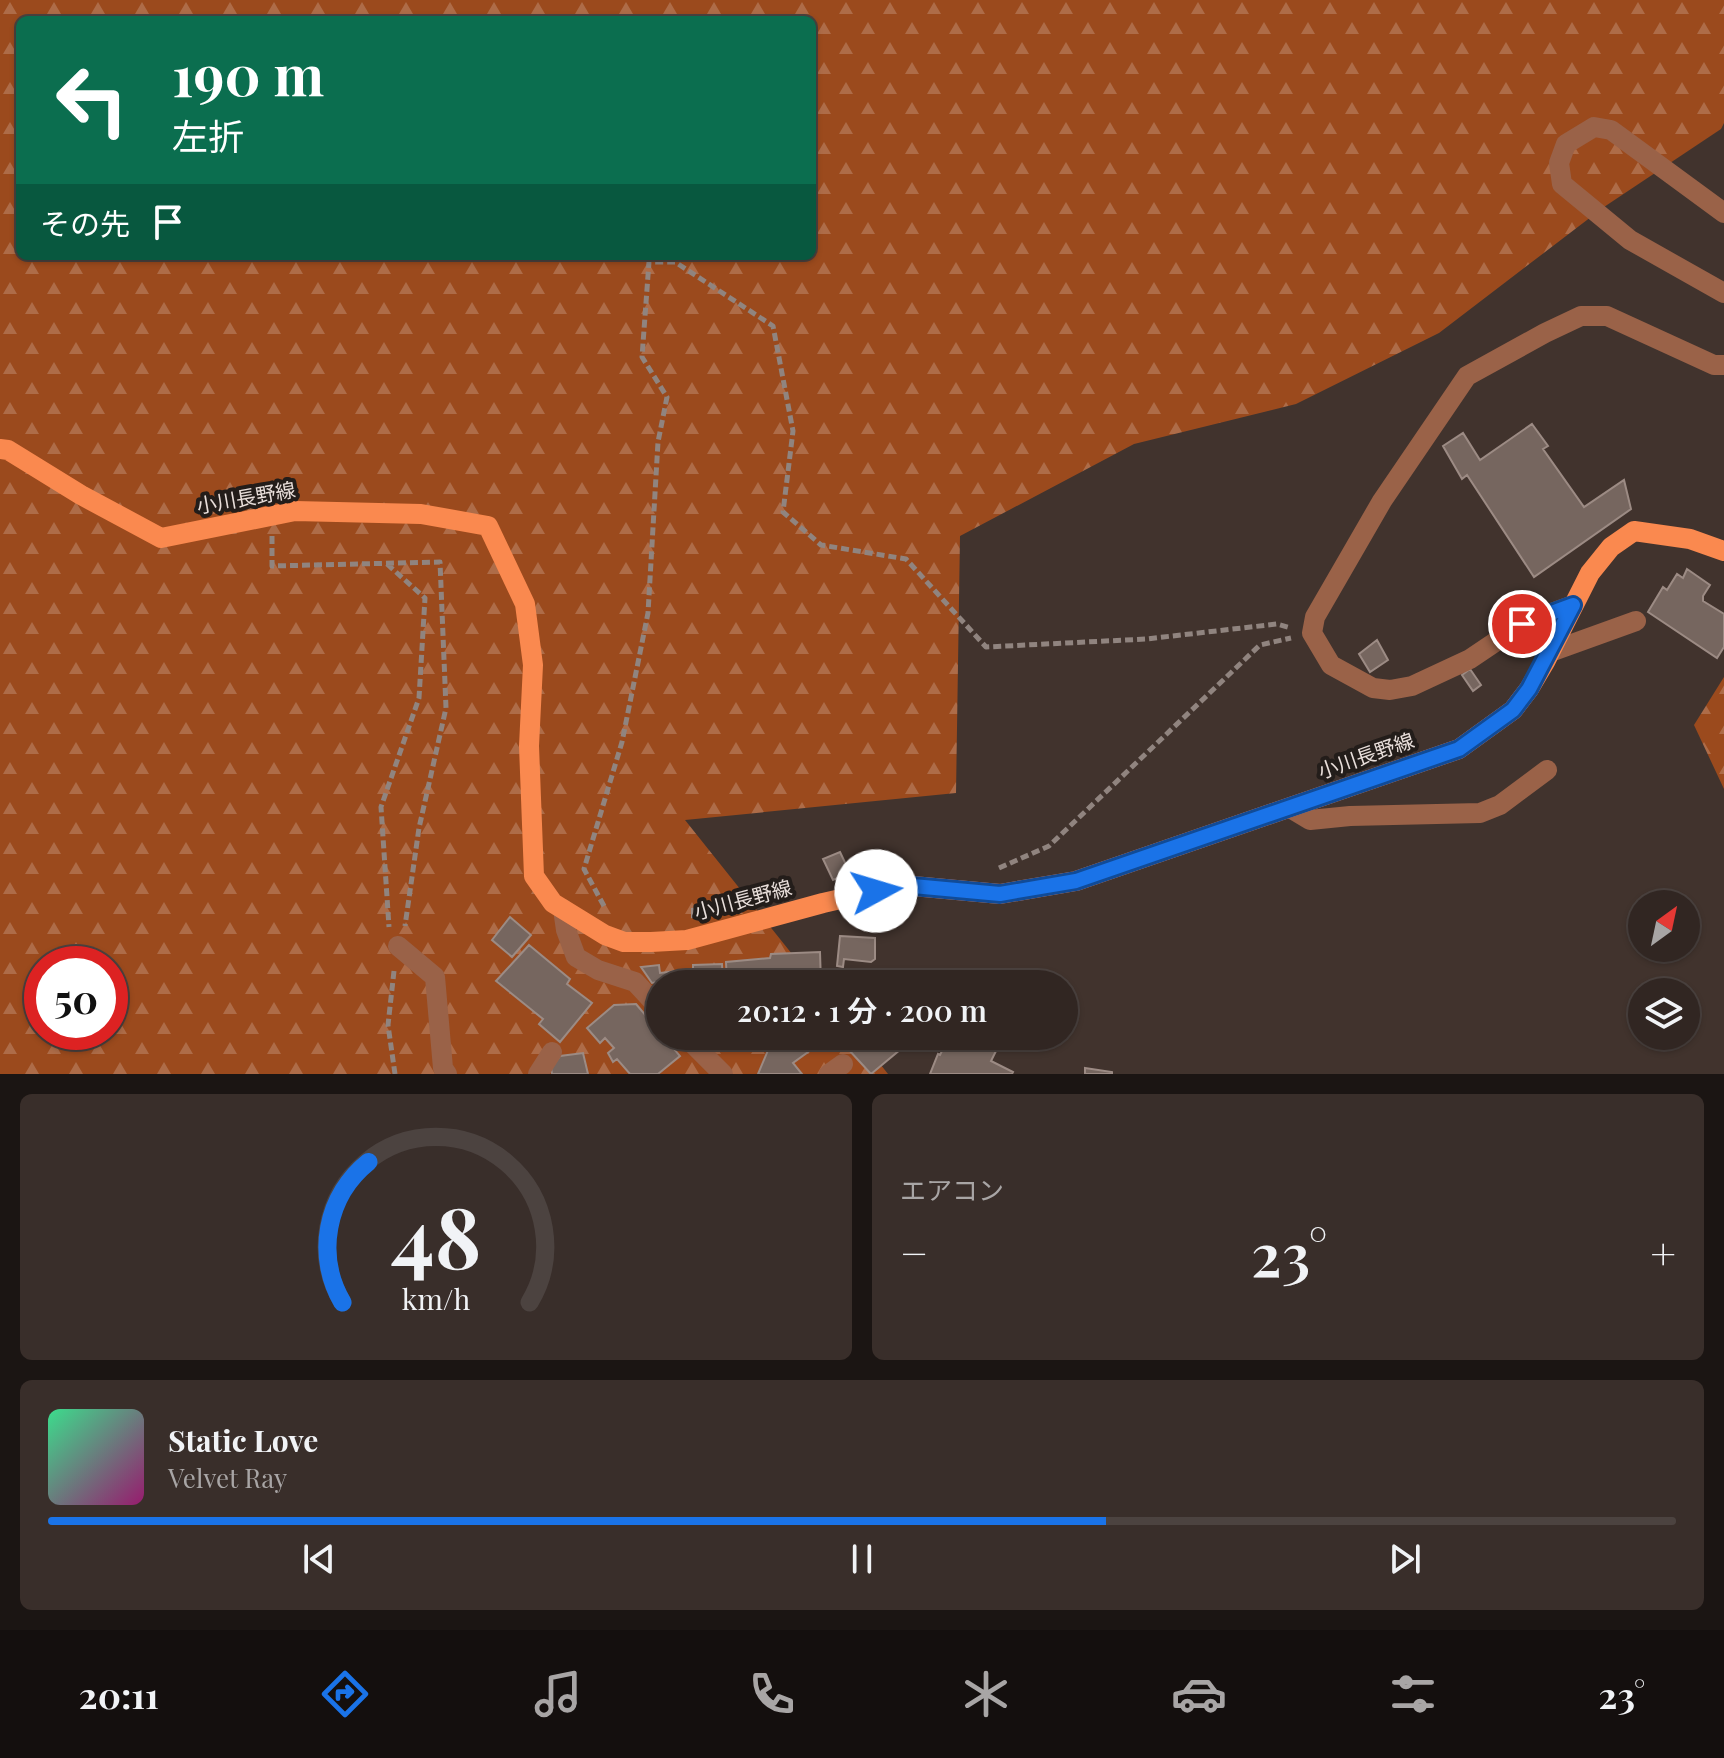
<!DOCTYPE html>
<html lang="ja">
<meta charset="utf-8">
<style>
:root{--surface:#312622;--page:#392e2a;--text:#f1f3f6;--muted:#a8a5a5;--line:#4c4340;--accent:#1a73e8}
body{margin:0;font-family:"Playfair Display","Noto Sans JP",serif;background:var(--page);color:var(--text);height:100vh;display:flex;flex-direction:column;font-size:30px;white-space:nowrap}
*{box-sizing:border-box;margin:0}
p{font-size:26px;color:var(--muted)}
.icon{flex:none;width:44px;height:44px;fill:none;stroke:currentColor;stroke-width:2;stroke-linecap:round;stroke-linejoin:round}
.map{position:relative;height:1074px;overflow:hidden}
.panel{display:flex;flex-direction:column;gap:20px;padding:20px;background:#1b1513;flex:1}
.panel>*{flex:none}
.banner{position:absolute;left:16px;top:16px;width:800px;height:244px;border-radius:12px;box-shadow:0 2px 6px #0004,0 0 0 2px var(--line);background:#0b6e4f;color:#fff;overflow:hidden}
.needle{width:52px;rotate:33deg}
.controls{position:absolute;left:1628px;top:890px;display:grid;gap:16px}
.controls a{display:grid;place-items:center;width:72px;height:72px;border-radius:50%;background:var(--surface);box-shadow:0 2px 6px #0004,0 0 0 2px var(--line);font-size:40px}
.speed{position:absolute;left:24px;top:946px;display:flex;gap:16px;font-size:40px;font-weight:700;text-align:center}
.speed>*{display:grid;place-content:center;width:104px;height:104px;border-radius:50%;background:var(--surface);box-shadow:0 2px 6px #0004,0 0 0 2px var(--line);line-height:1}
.speed .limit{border:12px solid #d22;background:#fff;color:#111}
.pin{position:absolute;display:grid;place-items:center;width:68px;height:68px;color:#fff;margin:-34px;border:4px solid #fff;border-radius:50%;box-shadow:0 2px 8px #0007}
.me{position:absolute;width:88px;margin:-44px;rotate:84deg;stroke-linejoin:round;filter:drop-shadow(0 0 6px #0008)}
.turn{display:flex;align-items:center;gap:28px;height:168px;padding:0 24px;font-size:36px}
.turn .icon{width:104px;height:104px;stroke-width:2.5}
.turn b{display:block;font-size:56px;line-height:68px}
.then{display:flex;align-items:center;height:76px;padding:0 24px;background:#0003;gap:16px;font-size:30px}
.big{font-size:60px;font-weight:600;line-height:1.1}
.panel .card{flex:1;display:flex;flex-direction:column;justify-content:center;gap:12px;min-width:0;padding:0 28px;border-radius:12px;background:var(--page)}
.panel .dial{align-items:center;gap:0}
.dial svg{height:208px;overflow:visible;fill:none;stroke:var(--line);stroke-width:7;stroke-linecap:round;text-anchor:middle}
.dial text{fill:var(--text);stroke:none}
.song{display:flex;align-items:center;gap:24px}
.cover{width:96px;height:96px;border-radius:12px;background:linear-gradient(135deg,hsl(150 70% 55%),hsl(320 70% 35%))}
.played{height:8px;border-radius:4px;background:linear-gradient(90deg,var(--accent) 65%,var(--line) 65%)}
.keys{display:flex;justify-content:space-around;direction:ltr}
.heat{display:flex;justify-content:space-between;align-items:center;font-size:44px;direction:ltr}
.panel .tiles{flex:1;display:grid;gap:20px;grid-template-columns:1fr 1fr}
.card:last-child{grid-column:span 2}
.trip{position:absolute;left:646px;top:970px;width:432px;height:80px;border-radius:40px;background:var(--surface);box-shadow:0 2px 6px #0004,0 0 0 2px var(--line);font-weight:600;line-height:80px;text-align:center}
.tab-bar{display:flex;height:128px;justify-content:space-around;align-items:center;background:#140f0e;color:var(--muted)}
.tab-bar .icon{width:56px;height:56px}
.tab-bar .current{color:var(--accent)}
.tab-bar b{font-size:36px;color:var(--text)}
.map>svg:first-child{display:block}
.forest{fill:url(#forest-firs);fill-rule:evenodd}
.building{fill:#76665f;stroke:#9c8b84;stroke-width:2}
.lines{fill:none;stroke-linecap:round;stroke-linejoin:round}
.path{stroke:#90847f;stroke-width:5;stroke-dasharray:8 4;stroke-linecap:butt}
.minor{stroke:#9a6248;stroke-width:20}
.major{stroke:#fa894f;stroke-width:20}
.route-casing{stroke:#114b97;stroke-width:20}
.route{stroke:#1a73e8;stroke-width:14}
.labels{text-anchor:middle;stroke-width:8;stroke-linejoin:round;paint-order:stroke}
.street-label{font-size:20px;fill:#e9dfdb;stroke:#231d1a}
</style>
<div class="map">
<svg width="1724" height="1074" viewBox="0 0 1724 1074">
<defs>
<pattern id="forest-firs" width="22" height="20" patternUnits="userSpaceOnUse" patternTransform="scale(2)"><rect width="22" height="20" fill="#9b4a1d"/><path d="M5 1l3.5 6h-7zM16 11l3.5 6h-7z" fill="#ae6c48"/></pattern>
</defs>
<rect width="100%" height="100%" fill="#41332d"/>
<path class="forest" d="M0 0H1724V123L1721 129 1604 207 1439 333 1296 404 1134 444 960 536 956 793 685 820 816 984H660V1036H858L888 1074H0ZM20 20H812V256H20ZM42 964H110V1032H42Z
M1724 677V789L1694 725Z"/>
<path class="building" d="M1532 424 1548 446 1543 449 1584 507 1624 480 1631 509 1534 577 1467 475 1462 479 1443 446 1463 433 1480 460Z
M1687 569 1710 585 1703 596V601L1724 614V647L1717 658 1648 612 1663 587 1667 590 1677 574 1683 578Z
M1377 640 1388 660 1370 672 1359 654Z
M1470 669 1481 685 1473 691 1462 675Z
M840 852 850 873 833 880 823 859Z
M712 907V914L692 917V909Z
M510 917 531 935 512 957 492 940Z
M840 936 875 938V959L871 962 844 959 843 967 837 966Z
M529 945 570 979 567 984 592 1003 560 1042 539 1024 543 1019 496 981Z
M820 952 821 984H727L726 962 770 958 771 954Z
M722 964 723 984H665L664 981 652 983 641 967 659 965 660 973 693 969V965Z
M636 1004 680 1056 658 1074H630L617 1059 613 1062 608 1053 614 1048 605 1038 600 1043 587 1028 614 1005Z
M774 1036H807L815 1047 793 1063 802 1074H758Z
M843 1036H901L907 1044 871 1074 848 1049 852 1047Z
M920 1036H942L935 1047Z
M958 1036 996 1051 991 1061 1013 1072 1012 1074H930L938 1054 940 1055 944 1047 948 1049 951 1044 954 1046Z
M583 1053 588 1074H552L551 1068 560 1056Z
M1085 1068 1112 1072V1074H1085Z"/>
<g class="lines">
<path class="path" d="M272 536V566L440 562 446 708 419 828 405 926
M387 564 425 598 419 698 381 807 389 927
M999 868 1049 846 1260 645 1291 638
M604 906 584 869 622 742 648 613 658 442 667 397 642 357 649 262H675L773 326 793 431 783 512 821 545 906 559 986 647 1146 639 1277 624 1291 628
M394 971 388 1025 395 1074"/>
<path class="minor" d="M1724 213 1611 130 1594 127 1566 144 1559 163 1562 184 1630 240 1724 293
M1573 605 1522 624 1470 659 1412 686 1390 690 1373 688 1331 665 1312 633 1315 617 1382 501 1467 376 1545 333 1581 316H1607L1714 365H1724
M1550 652 1636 621
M1290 808 1310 820 1350 816 1480 813 1500 805 1547 770
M563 909 566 930 576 957 598 970 635 982 660 1009
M398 946 435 977 443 1068 447 1074
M685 1036 723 1074
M538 1074 552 1052
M829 1074 843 1064"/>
<path class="major" d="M0 449 8 450 81 495 161 538 295 511 421 514 488 526 525 604 533 665 529 746 534 876 553 903 605 935 624 942H651L687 940 823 903 902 885 1000 894 1076 881 1459 749 1513 710 1529 689 1545 662 1590 573 1611 547 1634 531 1690 539 1724 551"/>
</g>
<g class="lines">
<g class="route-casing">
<path id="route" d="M876 891 902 885 1000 894 1076 881 1459 749 1513 710 1529 689 1573 605 1522 624"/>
</g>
<use href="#route" class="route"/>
</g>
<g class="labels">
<g class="street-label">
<text transform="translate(246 498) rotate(-10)" y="7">小川長野線</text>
<text transform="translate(1366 756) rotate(-19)" y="7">小川長野線</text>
<text transform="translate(743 900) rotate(-15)" y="7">小川長野線</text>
</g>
</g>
</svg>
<div class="controls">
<a><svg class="needle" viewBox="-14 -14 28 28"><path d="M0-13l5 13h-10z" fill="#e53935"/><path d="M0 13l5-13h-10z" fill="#a8a5a5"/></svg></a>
<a><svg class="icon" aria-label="layers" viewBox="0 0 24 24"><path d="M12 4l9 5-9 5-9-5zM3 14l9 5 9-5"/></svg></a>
</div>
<div class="speed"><div class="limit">50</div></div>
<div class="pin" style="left:1522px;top:624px;background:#d93025"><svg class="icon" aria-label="arrive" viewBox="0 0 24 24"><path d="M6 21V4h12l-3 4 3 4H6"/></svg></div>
<svg class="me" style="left:876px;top:891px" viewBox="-20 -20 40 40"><circle r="19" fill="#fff"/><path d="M0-13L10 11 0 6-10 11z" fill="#1a73e8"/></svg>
<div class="trip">20:12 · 1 分 · 200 m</div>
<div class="banner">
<div class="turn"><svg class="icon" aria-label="left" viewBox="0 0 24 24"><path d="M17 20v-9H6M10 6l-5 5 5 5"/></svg><div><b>190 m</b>左折</div></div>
<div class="then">その先<svg class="icon" aria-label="arrive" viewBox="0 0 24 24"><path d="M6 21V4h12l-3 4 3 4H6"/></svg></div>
</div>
</div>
<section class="panel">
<div class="tiles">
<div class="card dial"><svg viewBox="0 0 100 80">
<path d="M14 69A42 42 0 1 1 86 69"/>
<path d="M14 69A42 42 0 0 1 24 15" stroke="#1a73e8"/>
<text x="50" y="56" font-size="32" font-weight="700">48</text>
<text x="50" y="72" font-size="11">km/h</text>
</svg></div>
<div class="card"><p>エアコン</p>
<div class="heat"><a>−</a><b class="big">23°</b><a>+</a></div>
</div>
<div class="card">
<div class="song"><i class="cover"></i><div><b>Static Love</b><p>Velvet Ray</p></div></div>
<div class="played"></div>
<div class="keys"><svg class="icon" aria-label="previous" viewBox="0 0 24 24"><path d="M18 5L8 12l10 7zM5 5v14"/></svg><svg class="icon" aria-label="pause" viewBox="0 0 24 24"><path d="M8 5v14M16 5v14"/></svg><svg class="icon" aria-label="next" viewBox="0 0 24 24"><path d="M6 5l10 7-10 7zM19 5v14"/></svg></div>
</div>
</div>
</section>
<nav class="tab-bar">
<b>20:11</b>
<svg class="icon current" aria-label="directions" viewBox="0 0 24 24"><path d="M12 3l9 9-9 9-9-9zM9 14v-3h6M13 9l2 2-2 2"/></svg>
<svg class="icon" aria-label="music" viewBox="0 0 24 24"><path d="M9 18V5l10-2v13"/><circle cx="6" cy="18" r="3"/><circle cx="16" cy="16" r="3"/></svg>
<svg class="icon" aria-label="phone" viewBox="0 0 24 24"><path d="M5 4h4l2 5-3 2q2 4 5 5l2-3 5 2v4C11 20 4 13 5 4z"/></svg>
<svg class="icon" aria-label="climate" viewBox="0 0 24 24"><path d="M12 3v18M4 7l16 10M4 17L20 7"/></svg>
<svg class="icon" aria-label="car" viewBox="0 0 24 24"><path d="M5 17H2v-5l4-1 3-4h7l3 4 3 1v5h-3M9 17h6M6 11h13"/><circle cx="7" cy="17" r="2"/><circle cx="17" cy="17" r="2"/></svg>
<svg class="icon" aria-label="filters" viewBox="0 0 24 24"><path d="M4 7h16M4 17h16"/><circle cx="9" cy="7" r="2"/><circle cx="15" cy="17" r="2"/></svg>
<b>23°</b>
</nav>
